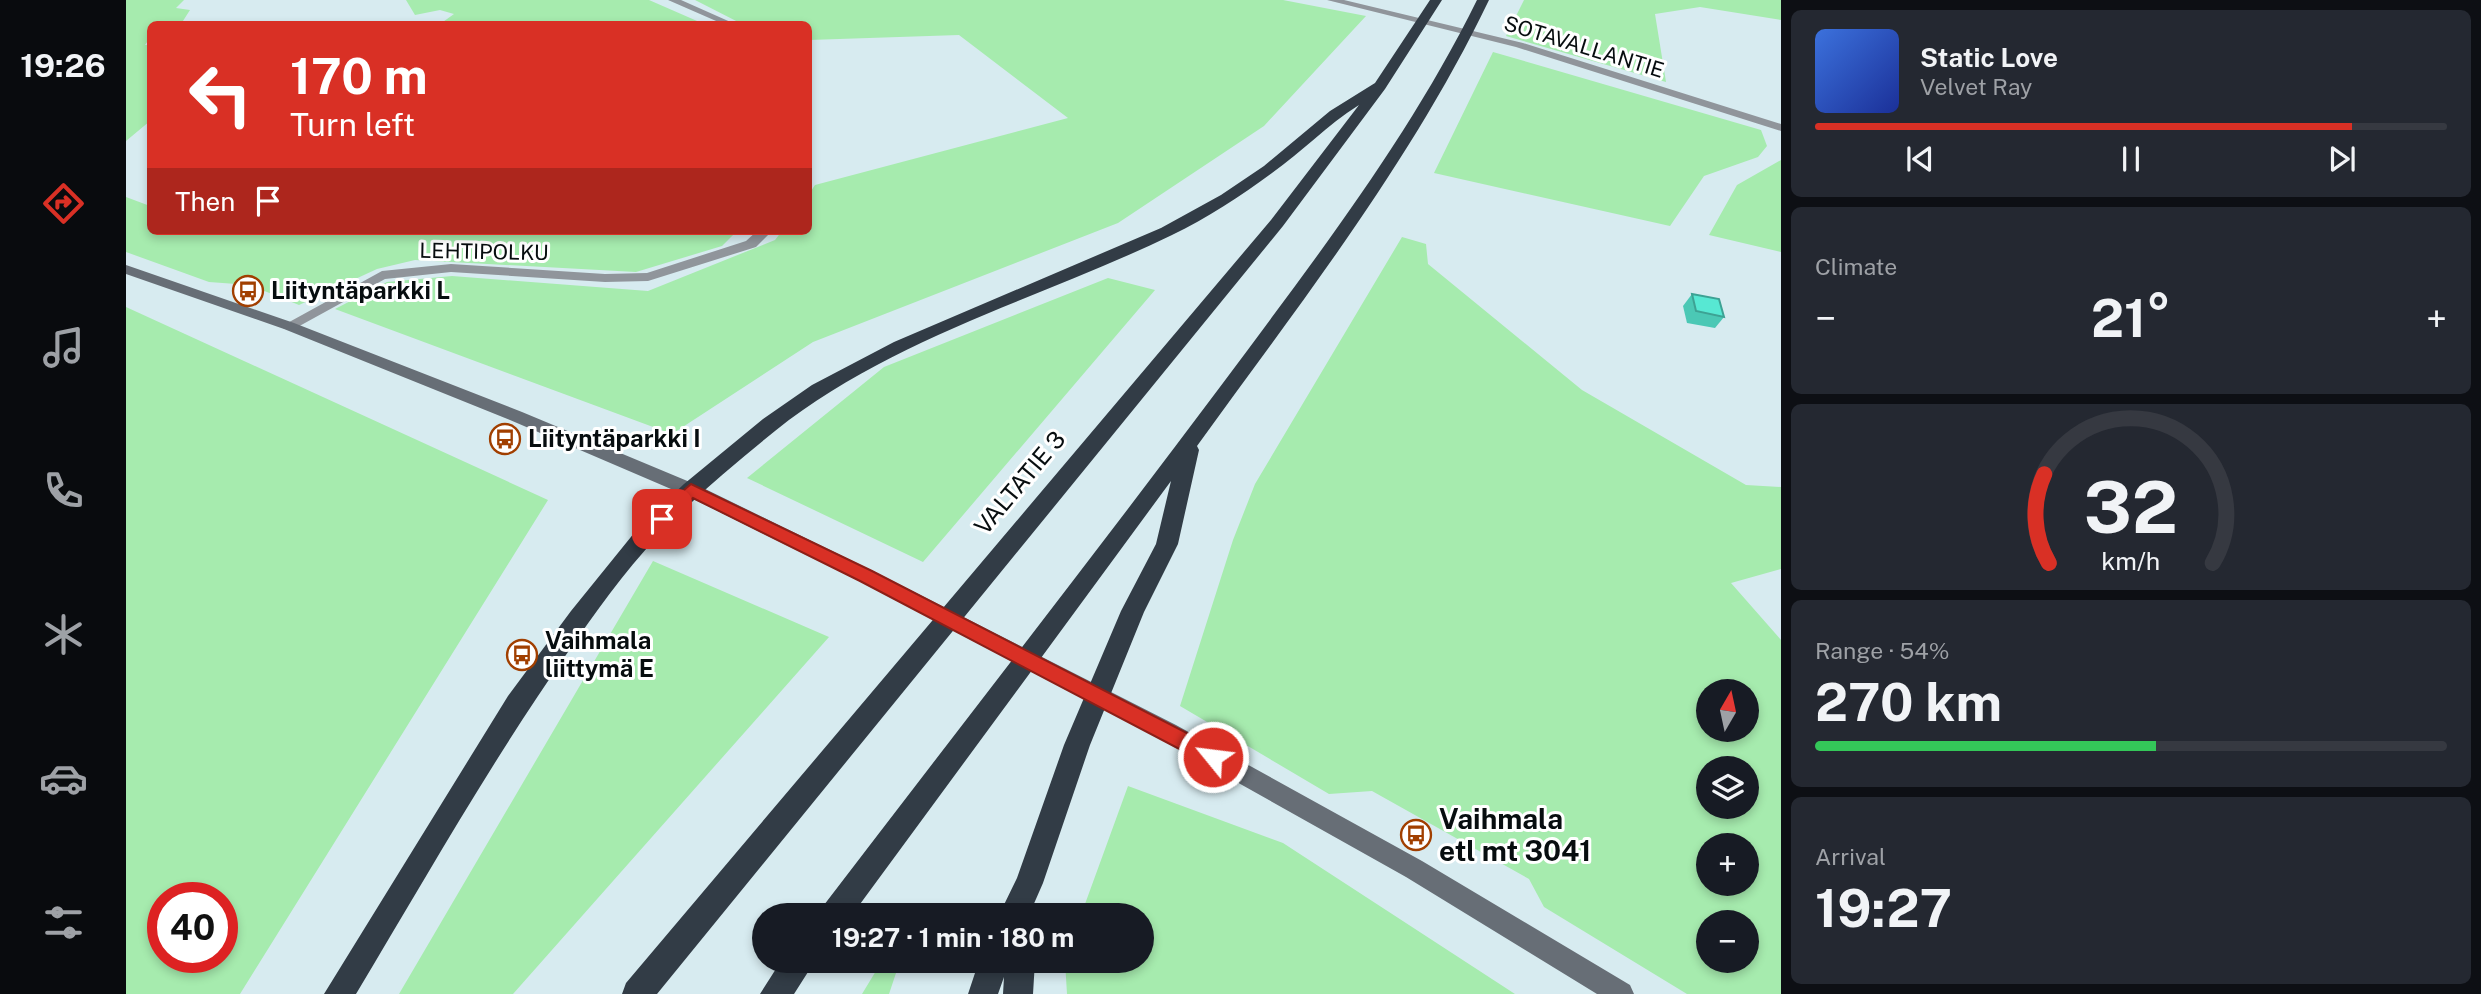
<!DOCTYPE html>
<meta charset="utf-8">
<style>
:root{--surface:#171b24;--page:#242831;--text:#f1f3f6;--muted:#9ea1a6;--line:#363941;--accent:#d93025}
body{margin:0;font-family:"Public Sans",sans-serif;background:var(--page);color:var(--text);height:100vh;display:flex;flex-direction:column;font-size:26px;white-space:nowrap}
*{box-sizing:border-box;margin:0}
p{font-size:23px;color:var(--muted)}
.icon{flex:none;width:38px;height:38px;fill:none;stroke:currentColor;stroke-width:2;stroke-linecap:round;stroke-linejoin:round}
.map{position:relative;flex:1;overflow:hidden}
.panel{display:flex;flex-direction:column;gap:10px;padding:10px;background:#0d0f14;width:700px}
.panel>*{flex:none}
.top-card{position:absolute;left:21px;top:21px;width:665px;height:214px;border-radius:10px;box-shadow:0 4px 10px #0003;background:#d93025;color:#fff;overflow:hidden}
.needle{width:46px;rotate:9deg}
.fabs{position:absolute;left:1570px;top:679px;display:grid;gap:14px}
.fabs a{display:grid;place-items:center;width:63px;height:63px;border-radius:50%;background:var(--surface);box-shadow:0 4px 10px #0003;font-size:35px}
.speed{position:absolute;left:21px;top:882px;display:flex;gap:14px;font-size:35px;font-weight:700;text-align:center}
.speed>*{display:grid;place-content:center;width:91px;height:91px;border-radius:50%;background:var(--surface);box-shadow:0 4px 10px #0003;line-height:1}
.speed .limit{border:10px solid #d22;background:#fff;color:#111}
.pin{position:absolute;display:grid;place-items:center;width:60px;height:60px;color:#fff;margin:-30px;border-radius:14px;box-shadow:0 4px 10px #0006}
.me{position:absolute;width:77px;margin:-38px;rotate:299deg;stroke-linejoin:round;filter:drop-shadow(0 0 5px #0008)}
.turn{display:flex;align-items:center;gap:24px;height:147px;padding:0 28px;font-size:32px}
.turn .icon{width:91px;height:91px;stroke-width:2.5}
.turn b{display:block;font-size:49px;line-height:60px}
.then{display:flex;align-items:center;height:66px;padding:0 28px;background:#0003;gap:14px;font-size:26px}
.big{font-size:52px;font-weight:700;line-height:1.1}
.panel .widget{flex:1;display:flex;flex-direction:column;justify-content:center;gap:10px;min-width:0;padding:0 24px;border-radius:10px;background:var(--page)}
.panel .dial{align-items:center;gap:0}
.dial svg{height:182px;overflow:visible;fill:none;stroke:var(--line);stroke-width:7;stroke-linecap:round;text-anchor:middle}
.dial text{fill:var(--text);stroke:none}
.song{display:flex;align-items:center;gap:21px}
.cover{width:84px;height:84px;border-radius:10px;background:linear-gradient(135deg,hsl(220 70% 55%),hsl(230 70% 35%))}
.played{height:7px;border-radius:4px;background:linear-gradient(90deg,var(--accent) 85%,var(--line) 85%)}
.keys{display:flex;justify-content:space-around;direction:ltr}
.heat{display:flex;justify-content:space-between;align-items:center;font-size:38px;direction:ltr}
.charge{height:10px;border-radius:5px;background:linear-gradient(90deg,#34c759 54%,var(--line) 0)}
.trip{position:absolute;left:626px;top:903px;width:402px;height:70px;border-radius:35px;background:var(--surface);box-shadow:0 4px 10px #0003;font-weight:700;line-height:70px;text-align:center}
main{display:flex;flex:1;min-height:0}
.menu{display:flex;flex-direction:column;width:126px;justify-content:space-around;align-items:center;background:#090b0e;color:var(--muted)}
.menu .icon{width:49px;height:49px}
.menu .active{color:var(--accent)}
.menu b{font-size:32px;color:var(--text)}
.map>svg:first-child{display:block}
.green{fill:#a6ebae;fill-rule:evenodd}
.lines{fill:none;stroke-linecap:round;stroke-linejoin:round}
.street{fill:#90959b;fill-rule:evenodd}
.secondary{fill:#676e76;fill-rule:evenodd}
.highway{fill:#323c46;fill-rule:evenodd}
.wall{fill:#4bc8b5}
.building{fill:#57e8d3;stroke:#3da294;stroke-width:2}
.route{fill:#d93025;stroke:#8d1f18;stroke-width:2}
.labels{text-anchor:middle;stroke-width:6;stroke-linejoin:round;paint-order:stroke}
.far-street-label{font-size:21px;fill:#070d0f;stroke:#fff}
.poi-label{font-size:24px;font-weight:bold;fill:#070d0f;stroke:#fff;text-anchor:start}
.street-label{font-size:24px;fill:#070d0f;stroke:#fff}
.near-poi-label{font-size:28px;font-weight:bold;fill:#070d0f;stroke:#fff;text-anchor:start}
</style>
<main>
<nav class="menu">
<b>19:26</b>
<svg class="icon active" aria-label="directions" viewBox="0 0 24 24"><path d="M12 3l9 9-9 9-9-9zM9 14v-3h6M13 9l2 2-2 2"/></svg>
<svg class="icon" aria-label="music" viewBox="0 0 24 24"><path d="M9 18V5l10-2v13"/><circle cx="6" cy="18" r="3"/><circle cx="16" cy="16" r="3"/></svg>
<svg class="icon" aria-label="phone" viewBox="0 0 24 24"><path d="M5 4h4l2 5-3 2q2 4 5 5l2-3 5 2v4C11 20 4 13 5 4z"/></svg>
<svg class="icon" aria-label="climate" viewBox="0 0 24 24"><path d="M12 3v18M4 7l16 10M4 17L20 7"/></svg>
<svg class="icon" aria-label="car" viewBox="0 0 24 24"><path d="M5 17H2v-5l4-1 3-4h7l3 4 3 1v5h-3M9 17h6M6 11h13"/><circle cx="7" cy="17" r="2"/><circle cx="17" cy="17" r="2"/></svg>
<svg class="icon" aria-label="filters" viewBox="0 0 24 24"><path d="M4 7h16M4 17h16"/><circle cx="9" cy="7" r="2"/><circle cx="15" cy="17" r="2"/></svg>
</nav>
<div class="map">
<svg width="1655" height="994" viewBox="0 0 1655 994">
<rect width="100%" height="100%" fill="#d7ebf0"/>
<path class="green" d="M0 0H58L50 8 64 10 55 24H24V38L19 45H24V121L0 141Z
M280 0H523L578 24H314L328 14 314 10 289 15Z
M569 0H1157L1240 16 1138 126 992 223 687 342 546 434 209 309 261 282 326 276 522 291 649 240 656 231H682L683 194 689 185 942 118 833 35 683 40 682 24H616Z
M1398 0H1655V20L1574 7 1529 14 1540 82 1380 36Z
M1367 52 1635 130 1641 146 1632 157 1578 176 1544 226 1308 173Z
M1655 160V252L1583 235 1611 185Z
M0 197 24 206V231H611L596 246 510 272 289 260 251 269 173 305 124 285 83 282 0 252Z
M1276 237 1300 244 1302 264 1456 390 1620 485 1655 487V569L1605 583 1655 640V994H1561L1418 907 1403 879 1246 791 1203 794 1054 706 1107 540 1129 484ZM1582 691H1620V730H1582ZM1582 768H1620V807H1582ZM1582 845H1620V884H1582ZM1582 922H1620V961H1582Z
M982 278 1029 290 797 562 621 478 758 367Z
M0 307 422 500 114 994H0ZM37 898H96V957H37Z
M527 561 703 637 387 994H273Z
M1002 786 1157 843 1389 994H941L939 961H1017V915H955Z
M756 961H774L763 994H736Z"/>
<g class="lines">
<path class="street" d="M542 0H555L609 24H597Z
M1201 0H1218L1397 43 1655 124V131L1390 47Z
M631 231H646L630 247 522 281 479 282 325 272 259 279 168 329H158L156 326 256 271 325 264 479 274 521 273 620 241Z"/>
<path class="secondary" d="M0 265 168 323 396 412 571 485 747 571 1050 725 1296 861 1504 985 1508 994H1471L1280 877 1034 739 733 581 559 495 384 420 158 329 0 274Z"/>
<path class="highway" d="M1304 0H1316L1259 89 1157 226 531 994H496L500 983 1145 220 1233 105C1201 125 1176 152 1146 173 1115 196 1081 218 1046 235 914 299 765 338 649 431 608 464 567 498 531 537 498 572 469 613 442 652 365 762 299 879 230 994H198L382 696 445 611 513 527 558 484 637 419 686 385 768 342 1035 228 1095 195 1138 166 1204 111 1249 83Z
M1351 0H1363C1286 161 1175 302 1071 446L1073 450 1052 544 1018 612 964 745 917 883 903 915H873L891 878 938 745 995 611 1030 544 1045 481 726 915H694L698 905C831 731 966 558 1097 383 1189 259 1283 138 1351 0Z
M655 961H689L668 994H634Z
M853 961H909L907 994H877L878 977 872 994H842Z"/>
</g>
<path class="wall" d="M1566 294 1598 317 1589 328 1561 323 1557 306Z"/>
<path class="building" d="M1566 294 1593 299 1598 317 1570 311Z"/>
<path class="route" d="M565 484 746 571 1094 750 1097 757 1094 763 1087 766 1080 763 734 581 567 498 541 523H530V514Z"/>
<defs>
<g id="bus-ring" transform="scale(1.575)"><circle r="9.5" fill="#fff" stroke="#a13f00" stroke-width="1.5"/><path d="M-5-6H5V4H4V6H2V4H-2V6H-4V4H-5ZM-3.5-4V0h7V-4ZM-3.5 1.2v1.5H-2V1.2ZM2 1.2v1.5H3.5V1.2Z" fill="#a13f00"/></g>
</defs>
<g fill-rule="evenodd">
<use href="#bus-ring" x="122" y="291"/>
<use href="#bus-ring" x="379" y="439"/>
<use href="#bus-ring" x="396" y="655"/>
<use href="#bus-ring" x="1290" y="835"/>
</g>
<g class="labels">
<g class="far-street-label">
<text transform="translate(1458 47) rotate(17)" y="7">SOTAVALLANTIE</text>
<text transform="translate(358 252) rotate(1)" y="7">LEHTIPOLKU</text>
</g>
<g class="poi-label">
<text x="145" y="299">Liityntäparkki L</text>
<text x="402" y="447">Liityntäparkki I</text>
<text x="419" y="649">Vaihmala<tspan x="419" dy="28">liittymä E</tspan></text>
</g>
<g class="street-label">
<text transform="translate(894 483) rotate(-50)" y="8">VALTATIE 3</text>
</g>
<g class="near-poi-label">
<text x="1313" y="829">Vaihmala<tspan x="1313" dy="32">etl mt 3041</tspan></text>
</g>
</g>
</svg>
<div class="fabs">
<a><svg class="needle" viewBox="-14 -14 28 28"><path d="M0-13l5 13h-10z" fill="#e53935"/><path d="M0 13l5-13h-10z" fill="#9ea1a6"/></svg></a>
<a><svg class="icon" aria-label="layers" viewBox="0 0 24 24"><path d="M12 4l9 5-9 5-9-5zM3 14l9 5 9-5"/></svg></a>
<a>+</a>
<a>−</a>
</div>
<div class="speed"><div class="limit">40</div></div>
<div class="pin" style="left:536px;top:519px;background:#d93025"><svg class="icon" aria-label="arrive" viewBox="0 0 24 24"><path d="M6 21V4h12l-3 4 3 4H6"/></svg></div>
<svg class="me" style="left:1087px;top:757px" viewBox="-20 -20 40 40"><circle r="17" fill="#d93025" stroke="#fff" stroke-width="3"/><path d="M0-11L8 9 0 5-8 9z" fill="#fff"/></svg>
<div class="trip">19:27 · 1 min · 180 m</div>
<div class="top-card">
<div class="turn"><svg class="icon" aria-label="left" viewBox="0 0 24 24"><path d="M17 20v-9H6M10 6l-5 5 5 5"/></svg><div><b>170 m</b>Turn left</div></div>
<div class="then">Then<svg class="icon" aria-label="arrive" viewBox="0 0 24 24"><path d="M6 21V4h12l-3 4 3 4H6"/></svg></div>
</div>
</div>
<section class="panel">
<div class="widget">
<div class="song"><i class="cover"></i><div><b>Static Love</b><p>Velvet Ray</p></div></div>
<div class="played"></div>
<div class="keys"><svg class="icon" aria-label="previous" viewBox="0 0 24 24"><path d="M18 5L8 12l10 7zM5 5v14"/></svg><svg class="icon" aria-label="pause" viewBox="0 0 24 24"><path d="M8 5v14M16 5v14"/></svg><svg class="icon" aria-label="next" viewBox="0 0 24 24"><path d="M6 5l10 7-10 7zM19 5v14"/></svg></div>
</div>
<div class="widget"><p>Climate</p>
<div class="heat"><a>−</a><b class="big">21°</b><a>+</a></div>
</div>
<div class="widget dial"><svg viewBox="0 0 100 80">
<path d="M14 69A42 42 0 1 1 86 69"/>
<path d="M14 69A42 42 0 0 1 12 30" stroke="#d93025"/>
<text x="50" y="56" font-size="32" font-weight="700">32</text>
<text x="50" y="72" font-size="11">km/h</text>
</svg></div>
<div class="widget"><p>Range · 54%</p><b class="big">270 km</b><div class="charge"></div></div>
<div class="widget"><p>Arrival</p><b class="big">19:27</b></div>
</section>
</main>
